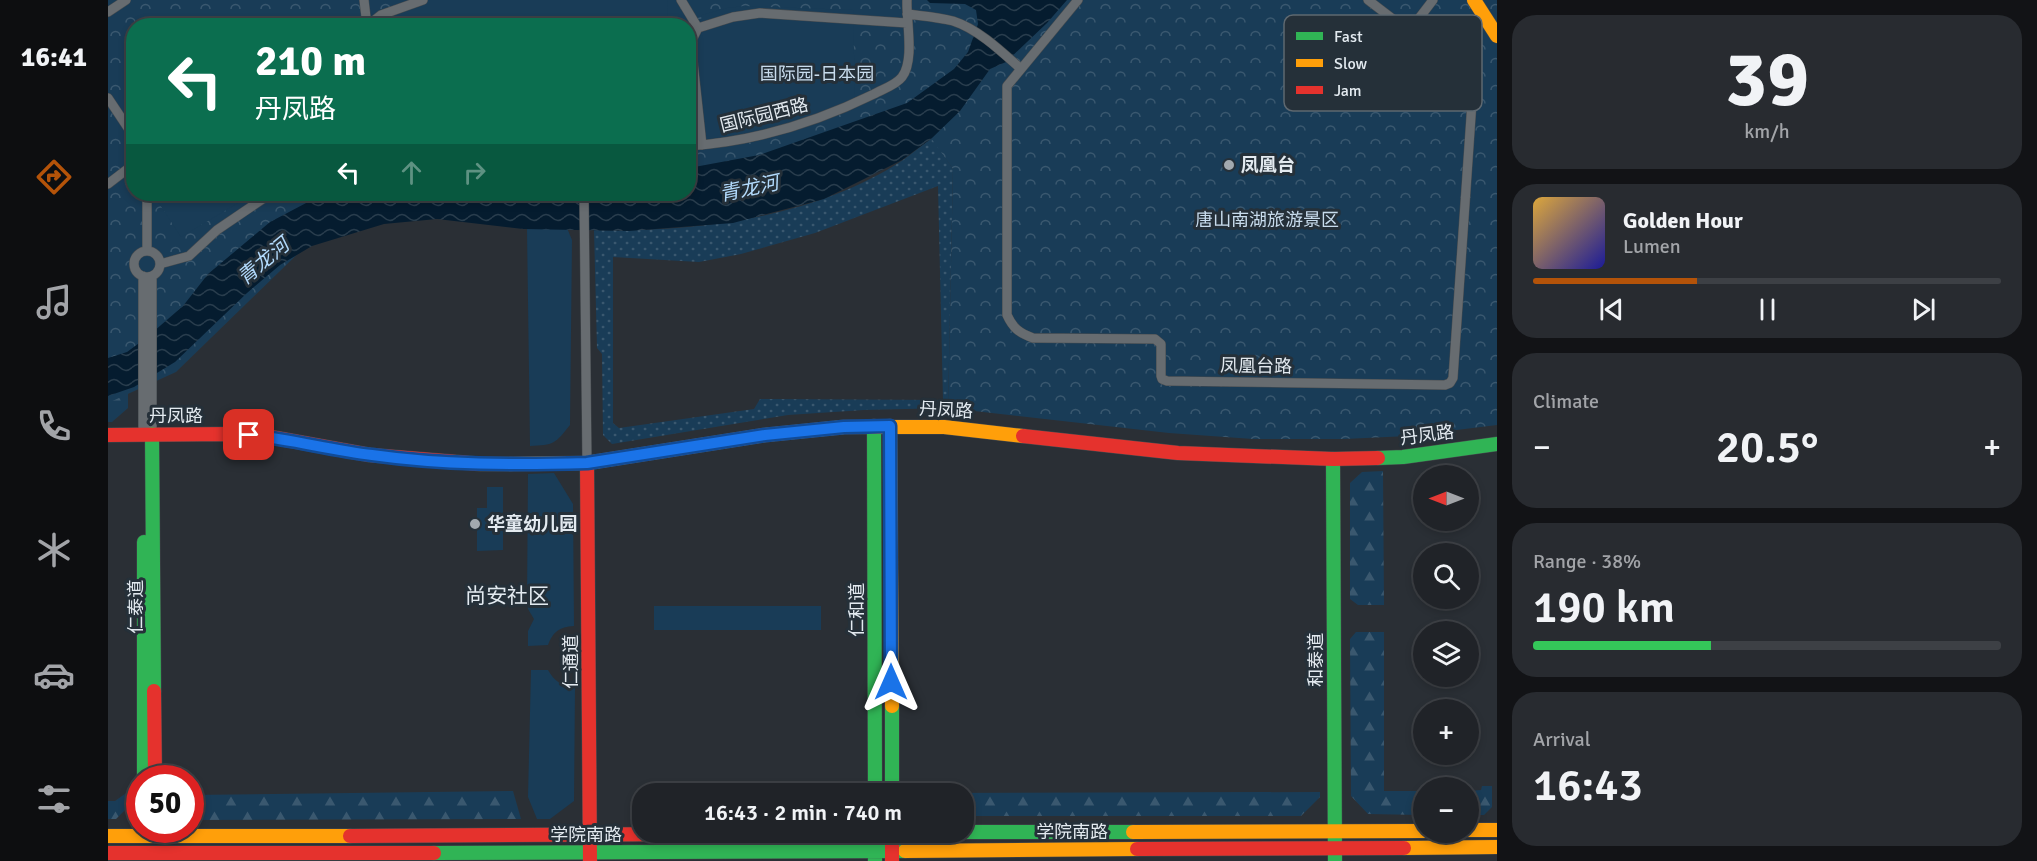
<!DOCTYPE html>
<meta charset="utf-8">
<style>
:root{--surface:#202328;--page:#282b30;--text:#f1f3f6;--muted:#a2a4a8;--line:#3d4045;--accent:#b45309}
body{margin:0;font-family:Signika,"Noto Sans SC",sans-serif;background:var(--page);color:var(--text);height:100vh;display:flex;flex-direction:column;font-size:22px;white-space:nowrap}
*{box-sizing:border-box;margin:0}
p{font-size:20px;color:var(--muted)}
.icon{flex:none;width:33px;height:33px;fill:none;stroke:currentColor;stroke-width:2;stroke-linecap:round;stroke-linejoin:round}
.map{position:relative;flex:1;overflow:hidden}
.details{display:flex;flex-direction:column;gap:15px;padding:15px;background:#121316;width:540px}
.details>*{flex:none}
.hud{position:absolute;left:18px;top:18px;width:570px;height:183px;border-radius:24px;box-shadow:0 3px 9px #0003,0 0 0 2px var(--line);background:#0b6e4f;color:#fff;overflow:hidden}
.needle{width:39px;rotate:270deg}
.controls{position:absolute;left:1305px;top:465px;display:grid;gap:12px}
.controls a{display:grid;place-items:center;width:66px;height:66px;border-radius:50%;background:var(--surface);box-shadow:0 3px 9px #0003,0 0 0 2px var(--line);font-size:30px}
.speed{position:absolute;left:18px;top:765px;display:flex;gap:12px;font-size:30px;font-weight:700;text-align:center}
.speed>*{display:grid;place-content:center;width:78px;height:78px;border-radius:50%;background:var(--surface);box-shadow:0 3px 9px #0003,0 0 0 2px var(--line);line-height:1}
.speed .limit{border:9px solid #d22;background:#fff;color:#111}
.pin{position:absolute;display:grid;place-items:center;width:51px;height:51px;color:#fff;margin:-26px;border-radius:12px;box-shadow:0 3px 9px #0006}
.me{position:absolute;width:66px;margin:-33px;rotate:0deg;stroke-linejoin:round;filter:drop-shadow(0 0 4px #0008)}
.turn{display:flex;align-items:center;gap:21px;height:126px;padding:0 30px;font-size:27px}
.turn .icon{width:78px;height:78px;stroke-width:2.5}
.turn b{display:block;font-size:42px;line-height:51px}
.lanes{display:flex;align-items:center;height:57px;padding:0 30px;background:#0003;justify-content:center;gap:30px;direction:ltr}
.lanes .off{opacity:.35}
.big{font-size:45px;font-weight:600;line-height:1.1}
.details .tile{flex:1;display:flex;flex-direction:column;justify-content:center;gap:9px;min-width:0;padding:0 21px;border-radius:24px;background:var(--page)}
.details .dial{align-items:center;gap:0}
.dial b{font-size:78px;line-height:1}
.song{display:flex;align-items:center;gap:18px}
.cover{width:72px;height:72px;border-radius:9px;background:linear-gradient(135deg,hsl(40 70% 55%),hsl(240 70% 35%))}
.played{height:6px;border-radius:3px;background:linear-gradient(90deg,var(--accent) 35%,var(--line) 35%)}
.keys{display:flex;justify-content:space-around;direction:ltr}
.heat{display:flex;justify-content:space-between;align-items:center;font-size:33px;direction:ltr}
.charge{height:9px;border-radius:4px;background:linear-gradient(90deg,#34c759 38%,var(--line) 0)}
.trip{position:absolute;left:524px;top:783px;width:342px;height:60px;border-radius:24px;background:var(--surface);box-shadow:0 3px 9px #0003,0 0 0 2px var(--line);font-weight:600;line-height:60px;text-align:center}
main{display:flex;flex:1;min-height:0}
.menu{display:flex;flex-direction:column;width:108px;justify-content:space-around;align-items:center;background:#0d0e10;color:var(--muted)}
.menu .icon{width:42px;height:42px}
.menu .on{color:var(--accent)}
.menu b{font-size:27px;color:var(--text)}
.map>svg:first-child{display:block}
.grass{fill:url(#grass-dots);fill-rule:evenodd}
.forest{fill:url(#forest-firs)}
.park{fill:url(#park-crowns);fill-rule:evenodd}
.garden{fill:#193c57}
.water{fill:url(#water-waves)}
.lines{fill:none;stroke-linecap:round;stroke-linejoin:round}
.street-casing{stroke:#454a4e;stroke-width:10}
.fast-casing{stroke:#454a4e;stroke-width:15}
.slow-casing{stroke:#454a4e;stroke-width:15}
.jam-casing{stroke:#454a4e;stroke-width:15}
.street{stroke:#676c70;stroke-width:9}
.fast{stroke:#30b455;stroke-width:14}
.slow{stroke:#ff9f0a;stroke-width:14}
.jam{stroke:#e5322d;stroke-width:14}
.route-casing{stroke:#114b97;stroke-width:15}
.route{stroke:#1a73e8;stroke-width:10}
.poi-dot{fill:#a2a9af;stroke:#253039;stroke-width:2}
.labels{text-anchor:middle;stroke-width:6;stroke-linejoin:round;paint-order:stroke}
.park-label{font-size:18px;fill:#c8dced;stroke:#253039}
.street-label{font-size:18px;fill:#e3eaf0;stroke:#253039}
.poi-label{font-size:18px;font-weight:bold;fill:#e3eaf0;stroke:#253039;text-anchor:start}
.water-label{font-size:20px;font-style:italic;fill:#b3dbfd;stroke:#253039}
.quarter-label{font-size:21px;fill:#e3eaf0;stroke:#253039}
.key{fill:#253039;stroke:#5e6870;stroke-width:1.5}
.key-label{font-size:16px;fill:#e3eaf0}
</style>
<main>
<nav class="menu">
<b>16:41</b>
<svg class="icon on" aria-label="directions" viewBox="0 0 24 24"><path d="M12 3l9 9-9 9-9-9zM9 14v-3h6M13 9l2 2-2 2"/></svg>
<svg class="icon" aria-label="music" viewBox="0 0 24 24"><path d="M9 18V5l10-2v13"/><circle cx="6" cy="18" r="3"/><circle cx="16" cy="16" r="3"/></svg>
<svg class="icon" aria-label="phone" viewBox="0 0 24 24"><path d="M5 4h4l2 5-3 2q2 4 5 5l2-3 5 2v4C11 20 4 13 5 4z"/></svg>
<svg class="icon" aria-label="climate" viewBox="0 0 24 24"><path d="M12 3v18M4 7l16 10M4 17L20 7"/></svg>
<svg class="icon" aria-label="car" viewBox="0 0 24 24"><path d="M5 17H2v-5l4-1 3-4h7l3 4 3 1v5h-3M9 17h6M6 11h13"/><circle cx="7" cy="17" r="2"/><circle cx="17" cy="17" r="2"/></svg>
<svg class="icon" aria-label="filters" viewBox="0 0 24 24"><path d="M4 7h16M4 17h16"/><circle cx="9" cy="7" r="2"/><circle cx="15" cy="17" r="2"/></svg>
</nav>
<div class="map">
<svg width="1389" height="861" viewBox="0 0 1389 861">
<defs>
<pattern id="grass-dots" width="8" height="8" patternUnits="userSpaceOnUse" patternTransform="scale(1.5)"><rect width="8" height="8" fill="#193c57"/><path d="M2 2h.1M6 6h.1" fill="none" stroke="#3a586f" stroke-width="1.8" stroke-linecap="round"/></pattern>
<pattern id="forest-firs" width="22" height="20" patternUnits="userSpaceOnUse" patternTransform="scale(1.5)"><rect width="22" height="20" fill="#193c57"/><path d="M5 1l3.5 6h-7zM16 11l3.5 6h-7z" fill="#3a586f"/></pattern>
<pattern id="park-crowns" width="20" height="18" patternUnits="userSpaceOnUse" patternTransform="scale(1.5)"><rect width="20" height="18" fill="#193c57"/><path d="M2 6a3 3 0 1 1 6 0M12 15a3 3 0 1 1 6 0" fill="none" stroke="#3a586f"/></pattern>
<pattern id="water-waves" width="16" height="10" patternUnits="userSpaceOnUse" patternTransform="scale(1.5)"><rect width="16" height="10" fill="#051c2f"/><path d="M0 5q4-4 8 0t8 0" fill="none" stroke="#293d4d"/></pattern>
</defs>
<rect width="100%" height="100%" fill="#2a2f35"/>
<path class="grass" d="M824 138 845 169 840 408 756 410 680 415 504 444 495 435 494 354 489 348 486 230C589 232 707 218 795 160 805 153 814 145 824 138ZM830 186 835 400 652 399 646 409 511 428 505 423V257L591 262 633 254 707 233Z"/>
<path class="forest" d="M20 389V408L4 422H0V396Z
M1275 471 1276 605H1250L1242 599V483L1254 472Z
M1248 632H1276V791H1315V815L1260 814 1243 796 1242 639Z
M752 786 751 794 587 793 589 787Z
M1374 786H1384V807L1376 815H1361V791L1373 790Z
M21 791V806L8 819H0V801H7Z
M405 791 413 819 83 820V795Z
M1212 792V797L1193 816H855V794L827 793Z"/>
<path class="park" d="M0 0H1389V425L1300 436 1236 439H1145L1061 433 840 408 845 169 823 138 706 186 320 209 205 239 68 372 0 403ZM26 26H580V194H26Z"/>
<path class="garden" d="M310 0H559L560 25 264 26 281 10Z
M636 6 745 10 747 99 724 109 657 132 590 140 588 43 594 15 619 8Z
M45 194H145L73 237Z
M459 228 464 240 462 425C447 444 446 445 422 446L419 229Z
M446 473 465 504 466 626C451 627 445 632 440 645L420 646V631L426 619 420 609 419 603 420 474Z
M379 487H395V550L369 551V508H379Z
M546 606H713V630H546Z
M423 670H440C446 681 454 686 467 688L466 801 442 819H429L420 797Z"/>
<path class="water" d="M819 0H959L939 23 898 62 882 69 852 111 824 138 794 160 716 199 625 223 521 231 415 229 329 219 276 224 204 246 172 265 139 293 67 362 26 387 0 396V358L19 352 38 338 75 306 100 274 162 222 200 202 223 194H580L581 168 651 155 799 103 846 69 860 52 870 24 868 10 857 4 822 3Z"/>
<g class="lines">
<g class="street-casing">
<path id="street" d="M256 0 259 26
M573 0 590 28
M970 0 899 86V315C905 328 911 333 925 338L1047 339 1053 344V376L1054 379 1059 381 1337 385 1342 383 1345 378 1366 73 1363 67 1315 42 1260 0
M0 12 18 0
M799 14C814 16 830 17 845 21 870 29 893 51 913 69
M259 26 273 15 315 0
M1302 30 1325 0
M583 43 594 145
M580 48 590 28 625 17 652 13 799 23
M0 98 26 137
M580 146C644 142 709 122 766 94 775 89 788 85 794 77 807 60 798 21 799 0
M0 184 26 164
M39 194V251
M476 194 479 463
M26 264a13 13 0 1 1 26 0a13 13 0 1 1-26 0Z
M52 264 81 256 109 230 162 194
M35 276V435
M44 276V434"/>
</g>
<g class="fast-casing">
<path id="fast" d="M766 426 767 794
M44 434 46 691
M1270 458 1295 457 1389 444
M1225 459 1227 861
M36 542V778
M784 706V794
M767 832V861
M776 832H1025
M326 853 797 851"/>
</g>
<g class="slow-casing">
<path id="slow" d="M1366 0 1389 36
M782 426 784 706
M403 464 479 463 657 435 736 427H836L915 436
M1360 830H1389
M1025 832 1316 831
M584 834 679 832
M0 836H242
M1296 848 1389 847
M797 851 1029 849"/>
</g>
<g class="jam-casing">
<path id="jam" d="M0 435 125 434 157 436 262 455 373 464H403
M915 436 1070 453 1225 459 1270 458
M479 463 482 861
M46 691 47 778
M784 832V861
M242 836 584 834
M1029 849 1296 848
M0 853H326"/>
</g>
<use href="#street" class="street"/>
<use href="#fast" class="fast"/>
<use href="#slow" class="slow"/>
<use href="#jam" class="jam"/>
</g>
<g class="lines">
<g class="route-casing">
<path id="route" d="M141 435C182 439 222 450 264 455 335 465 407 465 479 463L657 435 736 427 782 426 783 682"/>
</g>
<use href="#route" class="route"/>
</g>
<g class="poi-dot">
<circle cx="1121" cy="165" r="6"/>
<circle cx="367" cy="524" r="6"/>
</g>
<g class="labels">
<g class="park-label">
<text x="709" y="80">国际园-日本园</text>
<text x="1159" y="226">唐山南湖旅游景区</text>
</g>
<g class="street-label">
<text transform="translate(656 115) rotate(-14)" y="6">国际园西路</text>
<text transform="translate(1148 366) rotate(1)" y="6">凤凰台路</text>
<text transform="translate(838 410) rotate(3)" y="6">丹凤路</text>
<text x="68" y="422">丹凤路</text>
<text transform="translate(1319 435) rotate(-7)" y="6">丹凤路</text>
<text transform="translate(28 607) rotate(-90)" y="6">仁泰道</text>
<text transform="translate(749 610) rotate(-90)" y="6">仁和道</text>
<text transform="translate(1208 660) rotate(-90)" y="6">和泰道</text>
<text transform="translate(463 662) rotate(-90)" y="6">仁通道</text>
<text x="964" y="838">学院南路</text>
<text x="478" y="841">学院南路</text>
</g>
<g class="poi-label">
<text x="1133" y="171">凤凰台</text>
<text x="379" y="530">华童幼儿园</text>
</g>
<g class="water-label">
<text transform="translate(641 188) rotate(-12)" y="7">青龙河</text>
<text transform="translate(155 261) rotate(-40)" y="7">青龙河</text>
</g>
<g class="quarter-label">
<text x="399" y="603">尚安社区</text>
</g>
</g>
<rect x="1176" y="15" width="198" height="96" rx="9" class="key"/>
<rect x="1188" y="32" width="27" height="8" fill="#30b455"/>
<rect x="1188" y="59" width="27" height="8" fill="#ff9f0a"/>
<rect x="1188" y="86" width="27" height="8" fill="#e5322d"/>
<g class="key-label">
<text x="1226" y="42">Fast</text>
<text x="1226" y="69">Slow</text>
<text x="1226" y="96">Jam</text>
</g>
</svg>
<div class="controls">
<a><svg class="needle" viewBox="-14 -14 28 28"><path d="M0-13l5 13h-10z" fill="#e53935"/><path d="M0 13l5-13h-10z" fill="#a2a4a8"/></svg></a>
<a><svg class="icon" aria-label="search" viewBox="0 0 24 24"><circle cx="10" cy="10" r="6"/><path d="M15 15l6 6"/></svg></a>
<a><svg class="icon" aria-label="layers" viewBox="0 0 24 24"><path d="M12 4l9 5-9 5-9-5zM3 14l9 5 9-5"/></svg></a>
<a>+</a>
<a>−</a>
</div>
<div class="speed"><div class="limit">50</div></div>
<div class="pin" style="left:141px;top:435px;background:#d93025"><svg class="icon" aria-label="arrive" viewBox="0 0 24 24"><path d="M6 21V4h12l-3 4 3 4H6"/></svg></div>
<svg class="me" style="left:783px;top:682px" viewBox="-20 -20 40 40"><path d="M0-17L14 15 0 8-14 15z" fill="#1a73e8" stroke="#fff" stroke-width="4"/></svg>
<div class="trip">16:43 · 2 min · 740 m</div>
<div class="hud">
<div class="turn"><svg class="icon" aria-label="left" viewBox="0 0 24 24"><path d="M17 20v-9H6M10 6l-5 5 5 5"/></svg><div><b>210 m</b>丹凤路</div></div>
<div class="lanes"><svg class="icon" aria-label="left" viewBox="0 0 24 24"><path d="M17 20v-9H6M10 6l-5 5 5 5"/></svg><svg class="icon off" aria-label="ahead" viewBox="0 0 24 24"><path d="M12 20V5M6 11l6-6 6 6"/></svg><svg class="icon off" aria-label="right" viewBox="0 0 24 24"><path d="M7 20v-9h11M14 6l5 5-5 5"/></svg></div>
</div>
</div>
<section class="details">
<div class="tile dial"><b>39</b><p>km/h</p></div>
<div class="tile">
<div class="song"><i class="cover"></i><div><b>Golden Hour</b><p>Lumen</p></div></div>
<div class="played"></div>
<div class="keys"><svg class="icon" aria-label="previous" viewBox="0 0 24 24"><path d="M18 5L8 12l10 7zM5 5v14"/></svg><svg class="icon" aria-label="pause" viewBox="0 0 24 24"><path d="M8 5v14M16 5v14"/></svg><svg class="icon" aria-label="next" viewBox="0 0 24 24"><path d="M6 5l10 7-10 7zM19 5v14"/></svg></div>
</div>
<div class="tile"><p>Climate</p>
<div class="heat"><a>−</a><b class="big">20.5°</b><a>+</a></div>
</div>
<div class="tile"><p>Range · 38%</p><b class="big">190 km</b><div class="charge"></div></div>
<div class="tile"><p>Arrival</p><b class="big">16:43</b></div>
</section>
</main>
